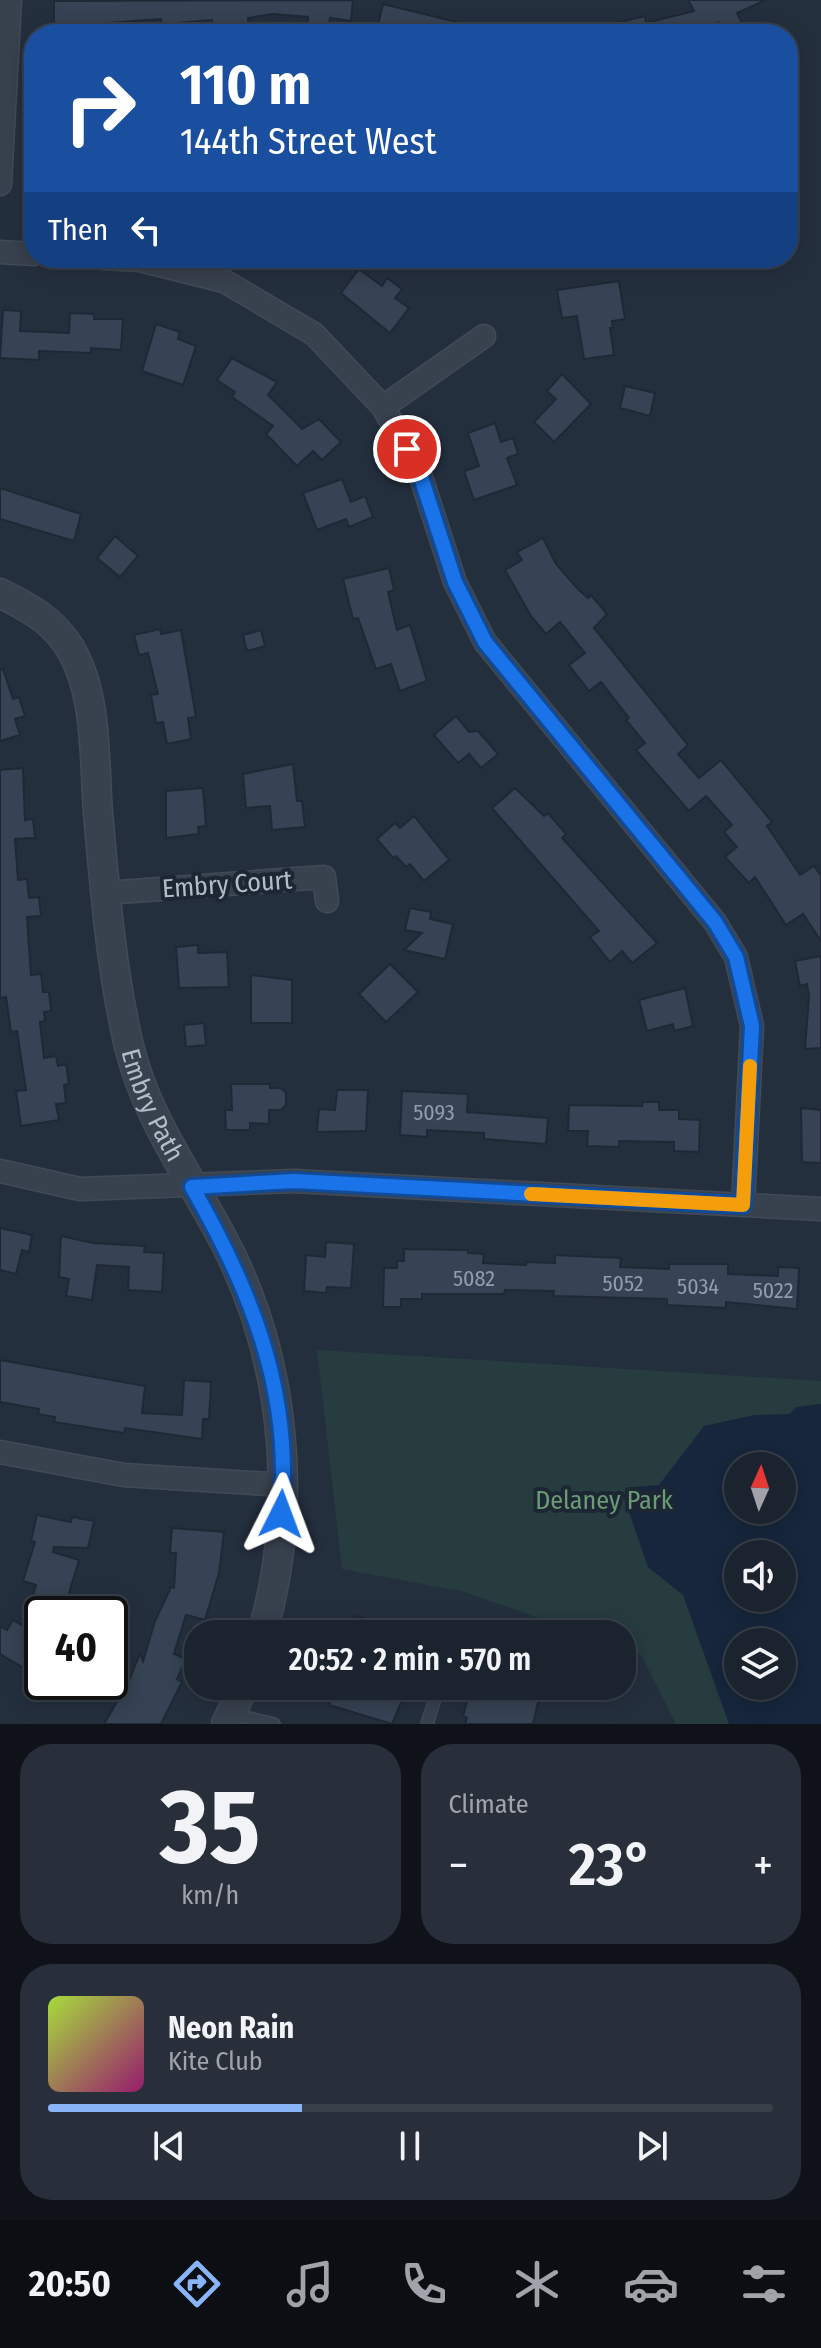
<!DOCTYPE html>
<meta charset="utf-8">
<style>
:root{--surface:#1b232e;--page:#282f3a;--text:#f1f3f6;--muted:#a0a4aa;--line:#39404a;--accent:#8ab4f8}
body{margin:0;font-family:"Fira Sans Condensed",sans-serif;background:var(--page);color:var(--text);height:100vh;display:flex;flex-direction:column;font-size:30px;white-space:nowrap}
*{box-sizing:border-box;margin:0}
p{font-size:26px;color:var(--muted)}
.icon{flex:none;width:44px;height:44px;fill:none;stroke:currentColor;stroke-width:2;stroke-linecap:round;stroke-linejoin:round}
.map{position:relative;height:1724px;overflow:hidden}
.details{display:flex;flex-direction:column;gap:20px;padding:20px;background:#0f1319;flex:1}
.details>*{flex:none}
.top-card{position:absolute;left:24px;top:24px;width:774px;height:244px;border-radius:32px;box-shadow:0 4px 20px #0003,0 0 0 2px var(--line);background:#1a4fa0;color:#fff;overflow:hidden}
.needle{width:52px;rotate:3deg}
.buttons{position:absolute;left:724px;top:1452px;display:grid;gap:16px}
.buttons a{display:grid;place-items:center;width:72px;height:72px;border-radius:50%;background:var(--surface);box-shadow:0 4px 20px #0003,0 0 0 2px var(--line);font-size:40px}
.speed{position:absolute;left:24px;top:1596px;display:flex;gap:16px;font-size:40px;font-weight:700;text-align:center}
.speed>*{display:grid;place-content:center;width:104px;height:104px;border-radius:50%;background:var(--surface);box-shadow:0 4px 20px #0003,0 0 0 2px var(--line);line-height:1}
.speed .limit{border:4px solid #111;border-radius:12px;background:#fff;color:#111}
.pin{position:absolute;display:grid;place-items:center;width:68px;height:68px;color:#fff;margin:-34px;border:4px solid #fff;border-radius:50%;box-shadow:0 2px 8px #0007}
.me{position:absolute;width:88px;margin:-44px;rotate:3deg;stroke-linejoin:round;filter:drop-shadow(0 0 6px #0008)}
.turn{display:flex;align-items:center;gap:28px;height:168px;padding:0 24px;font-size:36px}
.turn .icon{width:104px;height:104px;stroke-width:2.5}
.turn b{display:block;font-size:56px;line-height:68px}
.then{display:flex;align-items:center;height:76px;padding:0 24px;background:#0003;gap:16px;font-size:30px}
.big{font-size:60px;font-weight:600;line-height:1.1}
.details .tile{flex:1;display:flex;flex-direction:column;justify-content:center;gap:12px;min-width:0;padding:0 28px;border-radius:32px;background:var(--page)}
.details .dial{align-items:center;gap:0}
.dial b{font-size:104px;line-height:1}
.song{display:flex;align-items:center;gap:24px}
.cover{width:96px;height:96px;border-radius:12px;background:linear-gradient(135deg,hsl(80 70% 55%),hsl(320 70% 35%))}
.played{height:8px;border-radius:4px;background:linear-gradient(90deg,var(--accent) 35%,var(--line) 35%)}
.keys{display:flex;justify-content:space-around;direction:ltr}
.heat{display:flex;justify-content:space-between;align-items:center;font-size:44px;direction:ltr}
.details .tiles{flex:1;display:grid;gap:20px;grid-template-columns:1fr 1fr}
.tile:last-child{grid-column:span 2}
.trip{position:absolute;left:184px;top:1620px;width:452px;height:80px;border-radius:32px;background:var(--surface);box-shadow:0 4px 20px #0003,0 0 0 2px var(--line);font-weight:600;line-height:80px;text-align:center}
.tabs{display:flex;height:128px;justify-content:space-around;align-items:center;background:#0b0e12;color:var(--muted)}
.tabs .icon{width:56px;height:56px}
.tabs .active{color:var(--accent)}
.tabs b{font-size:36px;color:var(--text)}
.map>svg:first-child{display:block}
.green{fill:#263c3f;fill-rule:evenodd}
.water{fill:#17263c;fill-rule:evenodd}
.building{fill:#364354;stroke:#1f2835;stroke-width:2}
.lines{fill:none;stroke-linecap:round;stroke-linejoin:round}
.service-casing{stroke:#414a57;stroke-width:14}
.minor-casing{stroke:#414a57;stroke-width:25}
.tertiary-casing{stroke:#414a57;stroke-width:31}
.service{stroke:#38414e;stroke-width:11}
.minor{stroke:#38414e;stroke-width:22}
.tertiary{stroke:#38414e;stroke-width:28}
.route-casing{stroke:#114b97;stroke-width:20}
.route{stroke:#1a73e8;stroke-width:14}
.slow{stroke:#f59e0b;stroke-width:14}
.labels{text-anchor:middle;stroke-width:8;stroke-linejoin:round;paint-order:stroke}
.number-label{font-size:22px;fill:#929caa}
.street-label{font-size:26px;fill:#b4bcc9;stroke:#1d2633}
.park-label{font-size:26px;fill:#6b9a76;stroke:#1d2633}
</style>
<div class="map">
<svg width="821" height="1724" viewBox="0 0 821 1724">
<rect width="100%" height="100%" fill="#242f3e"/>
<path class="green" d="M317 1350 821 1381V1724H676L641 1655 622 1648V1634H584L465 1592 342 1569ZM738 1466H782V1510H738ZM738 1554H782V1598H738ZM738 1642H782V1686H738Z"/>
<path class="water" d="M821 1404V1724H729L683 1595 648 1567 623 1495 635 1487 659 1485 704 1426 754 1415 789 1414 797 1407ZM738 1466H782V1510H738ZM738 1554H782V1598H738ZM738 1642H782V1686H738Z"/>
<path class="building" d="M353 0 351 21 330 18 328 32 307 30 308 17 273 14 248 18 249 32 212 34V20L162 24 161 19 109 23V30H80V34H54V1Z
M688 0H766L737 13 742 23 723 32 718 22 692 34H597L596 28 645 16 646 23 694 11Z
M383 4 481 28 480 34H398L377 29Z
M359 269 382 286 387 278 402 289 395 298 409 308 390 333 341 293Z
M619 281 625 319 612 321 613 328H610L614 355 584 359 577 316 562 318 557 290Z
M3 310 21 311 20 331 69 333 70 313 94 314V319H123L121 350 91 348V353L39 351V360L0 358Z
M156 324 180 332 178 339 196 346 183 385 142 371Z
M232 358 277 382 268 395 302 429 319 419 341 442 322 460 313 451 297 466 266 434 273 426 232 397 235 392 217 380Z
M562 374 591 404 554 442 534 422 556 399 547 391Z
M625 386 655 393 650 416 620 408Z
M495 423 501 442 513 438 518 454 507 458 517 485 474 500 464 471 479 466 468 433Z
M342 479 351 502 365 496 373 517 349 527 346 519 317 530 303 493Z
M0 488 81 514 74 541 0 519Z
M115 536 138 556 120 577 97 558Z
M543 538 556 564 578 589 588 598 591 595 607 614 594 628 688 745 678 754 699 778 721 760 772 822 767 826 800 875 814 866 821 876V941L803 914 786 925 755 877 749 883 725 857 737 847 724 832 732 825 706 796 689 811 636 750 645 743 626 720 629 718 601 682 589 691 569 665 585 653 560 622 546 634 531 616 505 570 522 560 517 552Z
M389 568 394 590 388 592 397 630 410 625 427 681 400 691 391 664 376 669 358 618 353 619 343 579Z
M160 629 161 634 181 630 196 717 188 718 191 739 167 744 163 722 156 723 151 695 158 694 148 653 139 655 134 635Z
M261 630 265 646 247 651 243 635Z
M3 669 13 699 19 697 25 716 15 719 20 735 0 741V670Z
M456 716 469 732 478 731 498 754 481 768 469 754 458 763 434 735Z
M293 764 297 801H302L305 827 272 830 270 806 246 808 243 774Z
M23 768 25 820 33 819 35 838 15 839 18 880 27 879 29 898 39 897 41 916 27 917 31 975 41 974 43 992H49L51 1011 44 1012 45 1021 40 1022 44 1058 56 1056 58 1066 66 1064 69 1084 64 1085 66 1103 56 1104 59 1120 21 1126 16 1091 26 1090 17 1031 11 1032 6 997 0 998V770Z
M203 788 206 826 198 827 199 834 166 838V791Z
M515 788 544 816 548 813 566 834 562 838 657 943 632 963 622 951 610 962 590 937 599 931 492 808Z
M414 816 449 860 424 881 410 864 406 867 396 856 393 858 377 839 395 823 400 828Z
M410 908 431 912 430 919 453 924 445 959 404 950 422 933 405 930Z
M198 945V953L227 952 229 987 179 988 176 947Z
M821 956V1048L805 1049 809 996 807 984 800 986 795 961Z
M390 964 418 992 386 1022 359 994Z
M251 975 292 980V1023H251Z
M685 988 693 1026 674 1031 673 1024 647 1031 639 1000Z
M204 1023 206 1045 186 1047 184 1025Z
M231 1084H270V1088H281L286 1093V1105L281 1110H269V1124L250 1123V1130H226L225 1110H232Z
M337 1090H368L366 1131 317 1132 319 1109 335 1110Z
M402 1091 468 1094 467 1112 548 1118 546 1144 484 1139V1133L427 1130V1137L400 1135Z
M643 1102H659V1110H679V1119L700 1120 699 1152 674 1151V1142L619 1141V1147L587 1146 588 1131H568L569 1105 642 1106Z
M801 1108 821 1110V1163L802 1162Z
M0 1228 32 1235 29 1252 22 1250 16 1274 0 1270Z
M61 1236 93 1243 145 1246 144 1252 164 1253 162 1292 128 1290 129 1267 97 1265 92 1300 66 1296 69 1279 59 1277Z
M326 1242 354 1244 351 1288 327 1287 326 1293 304 1291 306 1255 325 1257Z
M404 1249 468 1250V1253L484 1254 483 1263 526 1265V1262L555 1263V1255L621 1258 620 1267 669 1269V1264H728V1274L778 1276V1267L799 1268 797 1309 726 1302V1308L667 1305V1299L553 1296 554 1291 505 1290 504 1294H422V1299H401V1307H383L384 1268H397V1261H404Z
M0 1360 145 1386 142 1413 182 1415 184 1380 211 1382 209 1419H203L202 1439 125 1428 124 1433 54 1422 55 1417 38 1414 39 1409 0 1402Z
M37 1515 71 1522 72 1517 94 1521 88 1548 54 1547 53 1552 79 1560 63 1613 31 1603 36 1585 23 1581 35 1542 31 1541Z
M172 1528 224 1532 219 1573 205 1620 186 1615 174 1654 186 1659 177 1679 182 1682 161 1724H104L129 1681 140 1653 143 1661 155 1621 171 1587 174 1588 176 1553H170Z
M356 1616 402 1629 401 1634H350Z
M13 1620 42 1637V1654L31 1672 0 1654V1626L7 1630Z
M335 1686H408L392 1724 329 1705Z
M471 1686H542L533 1724H465L467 1718 463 1716Z"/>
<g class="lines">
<g class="service-casing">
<path id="service" d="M455 1634V1633
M233 1714 274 1724
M427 1724 439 1686"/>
</g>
<g class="minor-casing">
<path id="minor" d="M0 184 10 0
M0 252 34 254
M102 258 140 260 224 281 314 334 383 407 419 471 455 582 485 642 715 922 736 957 752 1026 743 1205
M383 407 484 336
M106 893 324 877 327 901
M0 1171 80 1189 294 1181 821 1209
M0 1452 124 1475 284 1485"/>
</g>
<g class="tertiary-casing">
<g id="tertiary">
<path id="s1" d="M0 593C28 607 53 620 70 648 98 695 94 760 98 813 105 891 111 969 129 1046 148 1125 198 1186 232 1257 287 1372 298 1512 262 1634"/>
<path d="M226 1724 244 1686"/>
</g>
</g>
<use href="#service" class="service"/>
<use href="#minor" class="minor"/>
<use href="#tertiary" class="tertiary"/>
</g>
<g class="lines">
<g class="route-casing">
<path id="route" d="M281 1514C293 1393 251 1290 192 1187L294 1181 743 1205 752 1026 736 957 715 922 485 642 455 582 419 471 407 449"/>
</g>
<use href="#route" class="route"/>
<path class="slow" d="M531 1194 743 1205 750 1066"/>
</g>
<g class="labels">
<g class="number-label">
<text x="434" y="1120">5093</text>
<text x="474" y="1286">5082</text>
<text x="623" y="1291">5052</text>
<text x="698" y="1294">5034</text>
<text x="773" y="1298">5022</text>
</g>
<g class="street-label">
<text transform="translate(227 884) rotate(-4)" y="9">Embry Court</text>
<text dy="9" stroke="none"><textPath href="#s1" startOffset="558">Embry Path</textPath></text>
</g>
<g class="park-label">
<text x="604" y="1509">Delaney Park</text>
</g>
</g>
</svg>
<div class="buttons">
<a><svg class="needle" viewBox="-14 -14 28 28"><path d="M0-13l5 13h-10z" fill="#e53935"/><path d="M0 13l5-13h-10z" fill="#a0a4aa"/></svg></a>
<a><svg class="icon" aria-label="sound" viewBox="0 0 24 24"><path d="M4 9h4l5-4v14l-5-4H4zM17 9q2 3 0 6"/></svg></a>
<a><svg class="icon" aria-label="layers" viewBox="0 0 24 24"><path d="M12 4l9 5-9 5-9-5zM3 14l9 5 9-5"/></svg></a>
</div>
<div class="speed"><div class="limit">40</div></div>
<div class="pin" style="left:407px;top:449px;background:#d93025"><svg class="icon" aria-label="arrive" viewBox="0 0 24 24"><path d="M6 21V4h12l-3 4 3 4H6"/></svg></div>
<svg class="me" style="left:281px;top:1514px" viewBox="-20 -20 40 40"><path d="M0-17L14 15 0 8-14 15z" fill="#1a73e8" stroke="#fff" stroke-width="4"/></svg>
<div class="trip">20:52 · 2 min · 570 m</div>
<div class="top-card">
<div class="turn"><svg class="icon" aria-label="right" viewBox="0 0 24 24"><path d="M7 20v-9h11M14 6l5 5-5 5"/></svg><div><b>110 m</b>144th Street West</div></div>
<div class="then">Then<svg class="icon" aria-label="left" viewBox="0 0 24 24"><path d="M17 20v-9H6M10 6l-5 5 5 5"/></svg></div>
</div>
</div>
<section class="details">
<div class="tiles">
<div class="tile dial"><b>35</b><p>km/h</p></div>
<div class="tile"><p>Climate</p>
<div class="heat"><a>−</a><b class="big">23°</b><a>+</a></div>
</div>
<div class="tile">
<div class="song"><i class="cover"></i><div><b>Neon Rain</b><p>Kite Club</p></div></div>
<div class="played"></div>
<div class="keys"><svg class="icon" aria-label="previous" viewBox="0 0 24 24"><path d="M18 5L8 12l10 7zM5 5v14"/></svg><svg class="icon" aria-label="pause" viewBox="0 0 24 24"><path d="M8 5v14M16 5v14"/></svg><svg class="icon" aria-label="next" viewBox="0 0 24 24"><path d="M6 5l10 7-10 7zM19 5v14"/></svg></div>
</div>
</div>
</section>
<nav class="tabs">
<b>20:50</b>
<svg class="icon active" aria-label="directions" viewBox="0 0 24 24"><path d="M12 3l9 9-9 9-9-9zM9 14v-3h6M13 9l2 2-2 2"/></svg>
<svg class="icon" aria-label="music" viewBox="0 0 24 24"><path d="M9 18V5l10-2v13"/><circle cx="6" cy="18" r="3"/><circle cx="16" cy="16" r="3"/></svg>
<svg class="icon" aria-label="phone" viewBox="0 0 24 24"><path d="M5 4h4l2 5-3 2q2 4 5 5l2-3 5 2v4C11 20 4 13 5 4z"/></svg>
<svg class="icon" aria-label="climate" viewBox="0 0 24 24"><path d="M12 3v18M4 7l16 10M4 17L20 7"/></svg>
<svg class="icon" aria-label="car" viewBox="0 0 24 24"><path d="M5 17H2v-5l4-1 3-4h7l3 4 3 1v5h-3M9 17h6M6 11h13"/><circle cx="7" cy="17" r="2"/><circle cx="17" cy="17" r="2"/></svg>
<svg class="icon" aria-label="filters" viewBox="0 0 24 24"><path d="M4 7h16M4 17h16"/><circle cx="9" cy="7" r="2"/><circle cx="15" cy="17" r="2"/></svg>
</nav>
